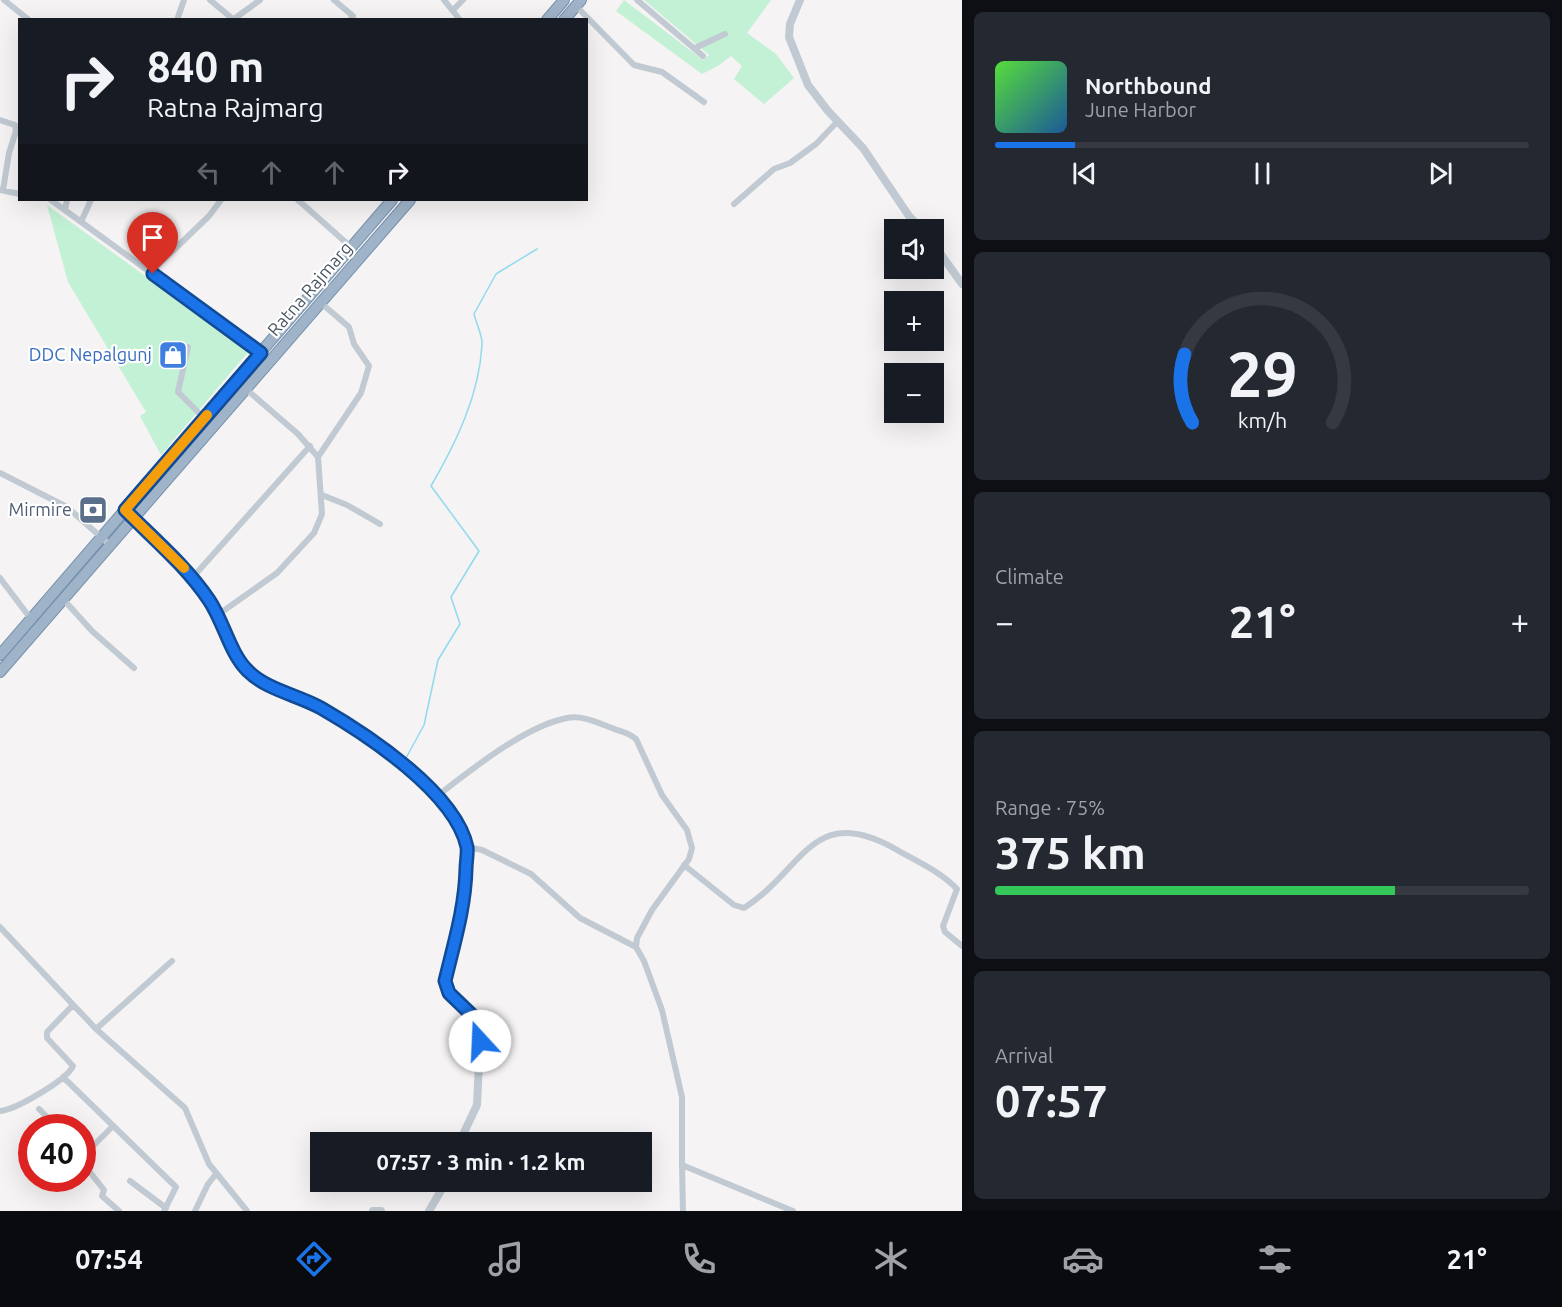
<!DOCTYPE html>
<meta charset="utf-8">
<style>
:root{--surface:#171b24;--page:#242831;--text:#f1f3f6;--muted:#9ea1a6;--line:#363941;--accent:#1a73e8}
body{margin:0;font-family:Ubuntu,sans-serif;background:var(--page);color:var(--text);height:100vh;display:flex;flex-direction:column;font-size:22px;white-space:nowrap}
*{box-sizing:border-box;margin:0}
p{font-size:20px;color:var(--muted)}
.icon{flex:none;width:33px;height:33px;fill:none;stroke:currentColor;stroke-width:2;stroke-linecap:round;stroke-linejoin:round}
.map{position:relative;flex:1;overflow:hidden}
.side{display:flex;flex-direction:column;gap:12px;padding:12px;background:#0d0f14;width:600px}
.side>*{flex:none}
.guide{position:absolute;left:18px;top:18px;width:570px;height:183px;border-radius:0px;box-shadow:0 6px 24px #0002;background:#171b24;color:var(--text);overflow:hidden}
.fabs{position:absolute;left:884px;top:219px;display:grid;gap:12px}
.fabs a{display:grid;place-items:center;width:60px;height:60px;border-radius:0px;background:var(--surface);box-shadow:0 6px 24px #0002;font-size:30px}
.speed{position:absolute;left:18px;top:1114px;display:flex;gap:12px;font-size:30px;font-weight:700;text-align:center}
.speed>*{display:grid;place-content:center;width:78px;height:78px;border-radius:50%;background:var(--surface);box-shadow:0 6px 24px #0002;line-height:1}
.speed .limit{border:9px solid #d22;background:#fff;color:#111}
.pin{position:absolute;display:grid;place-items:center;width:51px;height:51px;color:#fff;margin:-62px -26px;border-radius:50% 50% 50% 0;rotate:-45deg;box-shadow:0 0 6px #0007}
.pin .icon{rotate:45deg}
.me{position:absolute;width:66px;margin:-33px;rotate:340deg;stroke-linejoin:round;filter:drop-shadow(0 0 4px #0008)}
.turn{display:flex;align-items:center;gap:21px;height:126px;padding:0 30px;font-size:27px}
.turn .icon{width:78px;height:78px;stroke-width:2.5}
.turn b{display:block;font-size:42px;line-height:51px}
.lanes{display:flex;align-items:center;height:57px;padding:0 30px;background:#0003;justify-content:center;gap:30px;direction:ltr}
.lanes .off{opacity:.35}
.big{font-size:45px;font-weight:600;line-height:1.1}
.side .card{flex:1;display:flex;flex-direction:column;justify-content:center;gap:9px;min-width:0;padding:0 21px;border-radius:9px;background:var(--page)}
.side .dial{align-items:center;gap:0}
.dial svg{height:156px;overflow:visible;fill:none;stroke:var(--line);stroke-width:7;stroke-linecap:round;text-anchor:middle}
.dial text{fill:var(--text);stroke:none}
.song{display:flex;align-items:center;gap:18px}
.cover{width:72px;height:72px;border-radius:9px;background:linear-gradient(135deg,hsl(110 70% 55%),hsl(210 70% 35%))}
.played{height:6px;border-radius:3px;background:linear-gradient(90deg,var(--accent) 15%,var(--line) 15%)}
.keys{display:flex;justify-content:space-around;direction:ltr}
.heat{display:flex;justify-content:space-between;align-items:center;font-size:33px;direction:ltr}
.charge{height:9px;border-radius:4px;background:linear-gradient(90deg,#34c759 75%,var(--line) 0)}
.trip{position:absolute;left:310px;top:1132px;width:342px;height:60px;border-radius:0px;background:var(--surface);box-shadow:0 6px 24px #0002;font-weight:600;line-height:60px;text-align:center}
.dock{display:flex;height:96px;justify-content:space-around;align-items:center;background:#090b0e;color:var(--muted)}
.dock .icon{width:42px;height:42px}
.dock .on{color:var(--accent)}
.dock b{font-size:27px;color:var(--text)}
main{display:flex;flex:1;min-height:0}
.map>svg:first-child{display:block}
.green{fill:#c3f1d5}
.lines{fill:none;stroke-linecap:round;stroke-linejoin:round}
.stream{stroke:#90daee;stroke-width:1.5}
.trunk-casing{stroke:#7690ad;stroke-width:12}
.minor{stroke:#c1cad2;stroke-width:6}
.tertiary{stroke:#c1cad2;stroke-width:8}
.trunk{stroke:#9fb4c9;stroke-width:10}
.route-casing{stroke:#114b97;stroke-width:15}
.route{stroke:#1a73e8;stroke-width:10}
.slow{stroke:#f59e0b;stroke-width:10}
.labels{text-anchor:middle;stroke-width:4.5;stroke-linejoin:round;paint-order:stroke}
.street-label{font-size:18px;fill:#4a5661;stroke:#fff}
.shop-label{font-size:18px;fill:#366cbe;stroke:#fff;text-anchor:end}
.service-label{font-size:18px;fill:#4e5e75;stroke:#fff;text-anchor:end}
</style>
<main>
<div class="map">
<svg width="962" height="1211" viewBox="0 0 962 1211">
<rect width="100%" height="100%" fill="#f5f3f3"/>
<path class="green" d="M624 0 703 60 709 55 644 0H771L747 33 776 54 794 78 764 104 734 79 742 66 731 56 718 66 702 74 616 11Z
M47 205 249 351 161 455 140 416 146 412 68 282Z"/>
<g class="lines">
<path class="stream" d="M406 758 424 725 438 660 460 624 451 597 479 551 431 486C456 443 479 396 482 345 483 336 476 323 474 314L496 274 537 249"/>
<g class="trunk-casing">
<path id="trunk" d="M547 20 564 0
M564 20 581 0
M0 655 392 200
M0 672 410 200"/>
</g>
<path class="minor" d="M4 0 29 20
M210 0 234 20
M334 0 353 16 350 20
M444 0 460 20
M637 0 703 56
M576 6 634 65 662 72 704 102
M453 10 463 0
M234 19 260 0
M177 20 184 0
M695 48 725 34
M0 120 15 125 16 131 9 153 3 190
M0 190 20 194
M51 200 261 353
M298 200 351 247
M734 204 774 169 790 163 816 144 838 121
M65 210 67 200
M81 222 91 200
M153 274 155 268 209 216 221 200
M188 347 178 392 204 418
M246 389 298 434 318 457
M0 473 67 507 110 545
M322 495 347 505 380 524
M193 577 310 446
M0 578 31 619
M64 600 92 631 134 668
M219 614 277 573 314 533 322 514 318 457 361 393 369 366 354 344 349 327 321 303
M437 796C471 770 525 726 567 718 583 715 598 723 612 728 621 732 628 732 636 739L662 795 687 830 692 848 689 859 652 910 637 938 636 947
M467 847 482 850 531 874 580 918 636 947 644 961 662 1010 682 1097V1165L793 1211
M684 865 734 905 744 908C805 869 812 800 899 851 918 862 941 872 957 889L943 926 945 932 962 946
M0 927 96 1029 185 1108 209 1164 247 1211
M96 1029 172 961
M63 1077 176 1187 164 1211
M39 1109 58 1128
M0 1111C15 1110 67 1080 73 1066L47 1038V1032L73 1005
M82 1157 113 1126
M82 1162 104 1190 102 1196 119 1211
M682 1165 683 1211
M130 1181 166 1208
M518 1182 521 1186
M195 1211 208 1184 216 1174"/>
<path class="tertiary" d="M800 0 790 24 789 37 808 85 828 111 863 148 909 216 922 230
M933 243 962 284
M125 510C154 539 186 566 209 600 224 622 230 655 248 671 268 690 298 695 321 708 366 734 455 792 467 847 468 853 466 862 466 869 465 908 454 943 445 981L449 993 477 1020 480 1041 477 1105 459 1143
M373 1211H381
M429 1211 446 1182"/>
<use href="#trunk" class="trunk"/>
</g>
<g class="lines">
<g class="route-casing">
<path id="route" d="M153 274 261 353 125 510C154 539 186 566 209 600 224 622 230 654 248 671 267 690 298 695 321 708 366 734 455 792 467 847 468 853 466 862 466 869 465 908 454 943 445 981L449 993 477 1020 480 1041"/>
</g>
<use href="#route" class="route"/>
<path class="slow" d="M184 568 125 510 207 415"/>
</g>
<defs>
<g id="shop-square" transform="scale(1.5)"><rect x="-9" y="-9" width="18" height="18" rx="4" fill="#3f7fe0" stroke="#fff"/><path d="M-5-2.5h2.3a2.7 3.5 0 0 1 5.4 0H5L5.5 6h-11ZM-1.5-2.5h3a1.5 2.3 0 0 0-3 0Z" fill="#fff"/></g>
<g id="bank-square" transform="scale(1.5)"><rect x="-9" y="-9" width="18" height="18" rx="4" fill="#5c6f8a" stroke="#fff"/><path d="M-6-4H6V4H-6ZM0-2.3a2.3 2.3 0 1 0 0 4.6a2.3 2.3 0 1 0 0-4.6Z" fill="#fff"/></g>
</defs>
<g fill-rule="evenodd">
<use href="#shop-square" x="173" y="355"/>
<use href="#bank-square" x="93" y="510"/>
</g>
<g class="labels">
<g class="street-label">
<text transform="translate(310 289) rotate(-49)" y="6">Ratna Rajmarg</text>
</g>
<g class="shop-label">
<text x="152" y="361">DDC Nepalgunj</text>
</g>
<g class="service-label">
<text x="72" y="516">Mirmire</text>
</g>
</g>
</svg>
<div class="fabs">
<a><svg class="icon" aria-label="sound" viewBox="0 0 24 24"><path d="M4 9h4l5-4v14l-5-4H4zM17 9q2 3 0 6"/></svg></a>
<a>+</a>
<a>−</a>
</div>
<div class="speed"><div class="limit">40</div></div>
<div class="pin" style="left:153px;top:274px;background:#d93025"><svg class="icon" aria-label="arrive" viewBox="0 0 24 24"><path d="M6 21V4h12l-3 4 3 4H6"/></svg></div>
<svg class="me" style="left:480px;top:1041px" viewBox="-20 -20 40 40"><circle r="19" fill="#fff"/><path d="M0-13L10 11 0 6-10 11z" fill="#1a73e8"/></svg>
<div class="trip">07:57 · 3 min · 1.2 km</div>
<div class="guide">
<div class="turn"><svg class="icon" aria-label="right" viewBox="0 0 24 24"><path d="M7 20v-9h11M14 6l5 5-5 5"/></svg><div><b>840 m</b>Ratna Rajmarg</div></div>
<div class="lanes"><svg class="icon off" aria-label="left" viewBox="0 0 24 24"><path d="M17 20v-9H6M10 6l-5 5 5 5"/></svg><svg class="icon off" aria-label="ahead" viewBox="0 0 24 24"><path d="M12 20V5M6 11l6-6 6 6"/></svg><svg class="icon off" aria-label="ahead" viewBox="0 0 24 24"><path d="M12 20V5M6 11l6-6 6 6"/></svg><svg class="icon" aria-label="right" viewBox="0 0 24 24"><path d="M7 20v-9h11M14 6l5 5-5 5"/></svg></div>
</div>
</div>
<section class="side">
<div class="card">
<div class="song"><i class="cover"></i><div><b>Northbound</b><p>June Harbor</p></div></div>
<div class="played"></div>
<div class="keys"><svg class="icon" aria-label="previous" viewBox="0 0 24 24"><path d="M18 5L8 12l10 7zM5 5v14"/></svg><svg class="icon" aria-label="pause" viewBox="0 0 24 24"><path d="M8 5v14M16 5v14"/></svg><svg class="icon" aria-label="next" viewBox="0 0 24 24"><path d="M6 5l10 7-10 7zM19 5v14"/></svg></div>
</div>
<div class="card dial"><svg viewBox="0 0 100 80">
<path d="M14 69A42 42 0 1 1 86 69"/>
<path d="M14 69A42 42 0 0 1 10 34" stroke="#1a73e8"/>
<text x="50" y="56" font-size="32" font-weight="700">29</text>
<text x="50" y="72" font-size="11">km/h</text>
</svg></div>
<div class="card"><p>Climate</p>
<div class="heat"><a>−</a><b class="big">21°</b><a>+</a></div>
</div>
<div class="card"><p>Range · 75%</p><b class="big">375 km</b><div class="charge"></div></div>
<div class="card"><p>Arrival</p><b class="big">07:57</b></div>
</section>
</main>
<nav class="dock">
<b>07:54</b>
<svg class="icon on" aria-label="directions" viewBox="0 0 24 24"><path d="M12 3l9 9-9 9-9-9zM9 14v-3h6M13 9l2 2-2 2"/></svg>
<svg class="icon" aria-label="music" viewBox="0 0 24 24"><path d="M9 18V5l10-2v13"/><circle cx="6" cy="18" r="3"/><circle cx="16" cy="16" r="3"/></svg>
<svg class="icon" aria-label="phone" viewBox="0 0 24 24"><path d="M5 4h4l2 5-3 2q2 4 5 5l2-3 5 2v4C11 20 4 13 5 4z"/></svg>
<svg class="icon" aria-label="climate" viewBox="0 0 24 24"><path d="M12 3v18M4 7l16 10M4 17L20 7"/></svg>
<svg class="icon" aria-label="car" viewBox="0 0 24 24"><path d="M5 17H2v-5l4-1 3-4h7l3 4 3 1v5h-3M9 17h6M6 11h13"/><circle cx="7" cy="17" r="2"/><circle cx="17" cy="17" r="2"/></svg>
<svg class="icon" aria-label="filters" viewBox="0 0 24 24"><path d="M4 7h16M4 17h16"/><circle cx="9" cy="7" r="2"/><circle cx="15" cy="17" r="2"/></svg>
<b>21°</b>
</nav>
